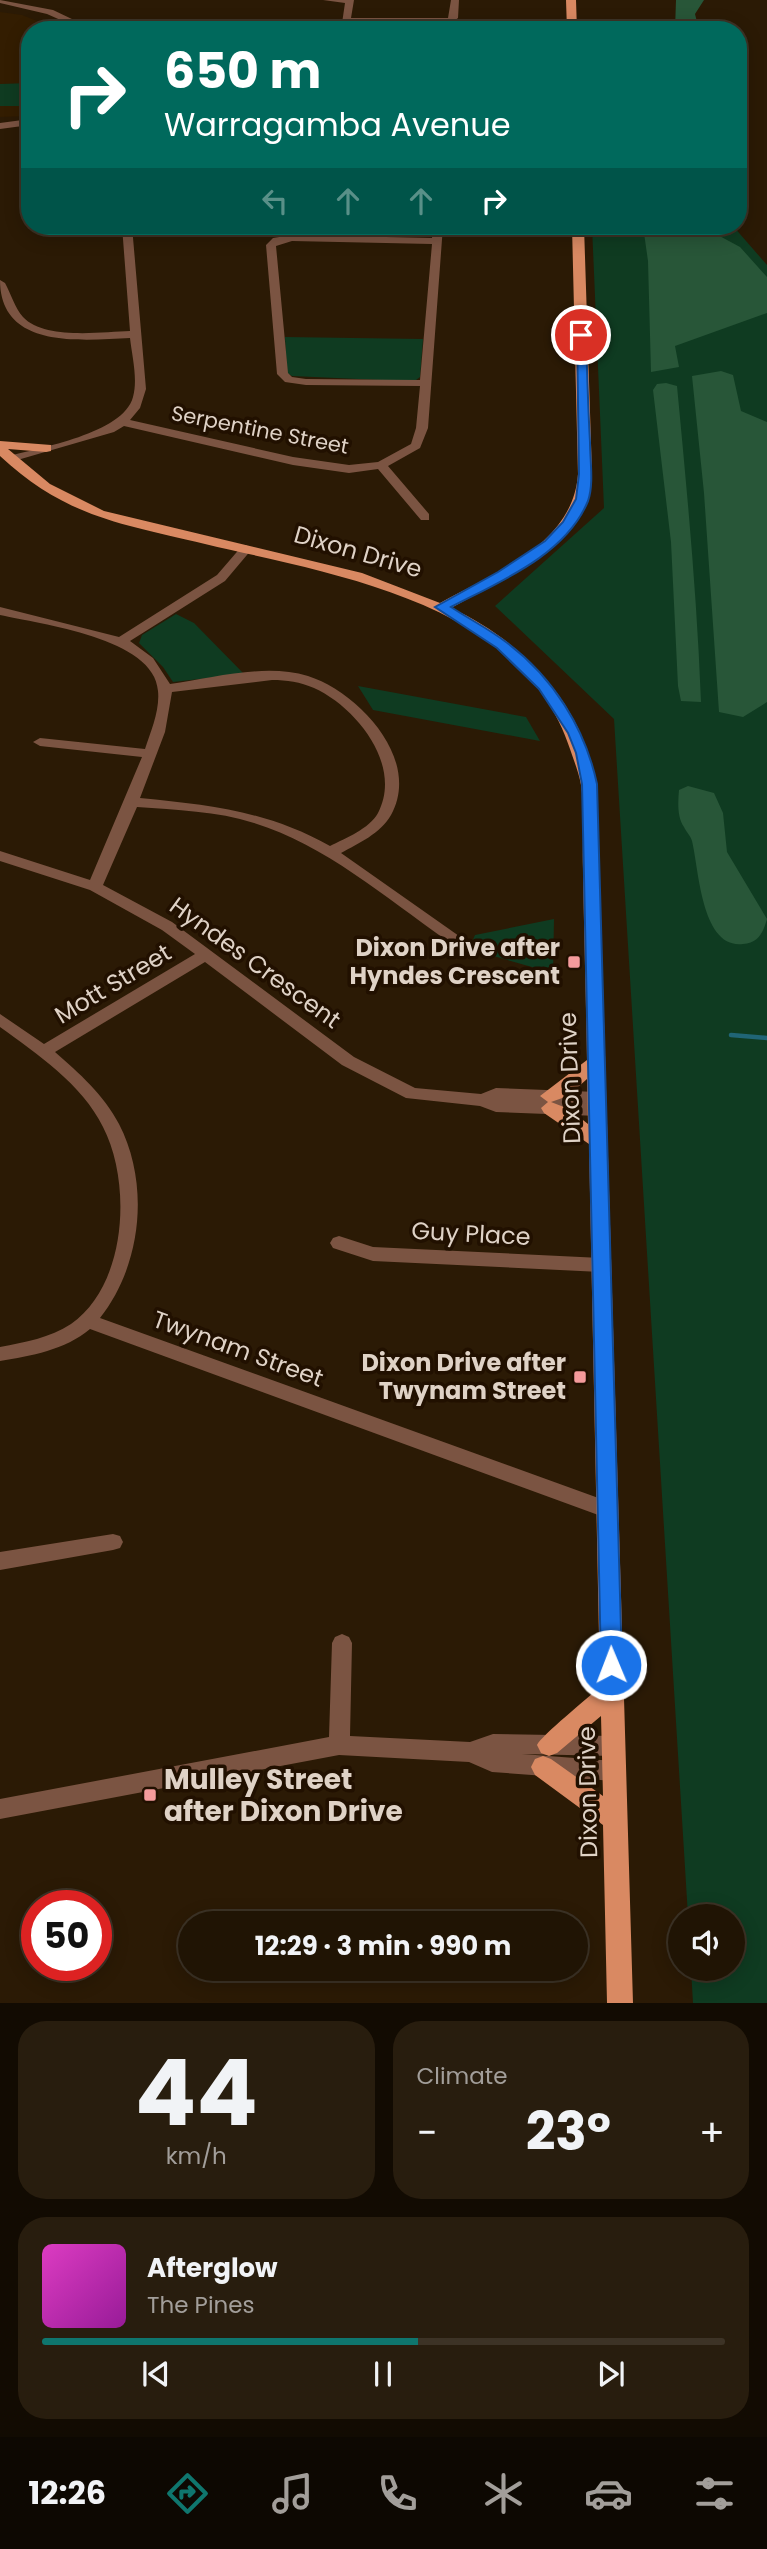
<!DOCTYPE html>
<meta charset="utf-8">
<style>
:root{--surface:#201404;--page:#281d0e;--text:#f1f3f6;--muted:#a29e9a;--line:#3d3326;--accent:#0f766e}
body{margin:0;font-family:Poppins,sans-serif;background:var(--page);color:var(--text);height:100vh;display:flex;flex-direction:column;font-size:26px;white-space:nowrap}
*{box-sizing:border-box;margin:0}
p{font-size:23px;color:var(--muted)}
.icon{flex:none;width:38px;height:38px;fill:none;stroke:currentColor;stroke-width:2;stroke-linecap:round;stroke-linejoin:round}
.map{position:relative;height:2003px;overflow:hidden}
.panel{display:flex;flex-direction:column;gap:18px;padding:18px;background:#120b02;flex:1}
.panel>*{flex:none}
.guide{position:absolute;left:21px;top:21px;width:726px;height:214px;border-radius:28px;box-shadow:0 4px 18px #0003,0 0 0 2px var(--line);background:#00695c;color:#fff;overflow:hidden}
.tools{position:absolute;left:668px;top:1904px;display:grid;gap:14px}
.tools a{display:grid;place-items:center;width:77px;height:77px;border-radius:50%;background:var(--surface);box-shadow:0 4px 18px #0003,0 0 0 2px var(--line);font-size:35px}
.speed{position:absolute;left:21px;top:1890px;display:flex;gap:14px;font-size:35px;font-weight:700;text-align:center}
.speed>*{display:grid;place-content:center;width:91px;height:91px;border-radius:50%;background:var(--surface);box-shadow:0 4px 18px #0003,0 0 0 2px var(--line);line-height:1}
.speed .limit{border:10px solid #d22;background:#fff;color:#111}
.pin{position:absolute;display:grid;place-items:center;width:60px;height:60px;color:#fff;margin:-30px;border:4px solid #fff;border-radius:50%;box-shadow:0 2px 7px #0007}
.me{position:absolute;width:77px;margin:-38px;rotate:359deg;stroke-linejoin:round;filter:drop-shadow(0 0 5px #0008)}
.turn{display:flex;align-items:center;gap:24px;height:147px;padding:0 28px;font-size:32px}
.turn .icon{width:91px;height:91px;stroke-width:2.5}
.turn b{display:block;font-size:49px;line-height:60px}
.lanes{display:flex;align-items:center;height:66px;padding:0 28px;background:#0003;justify-content:center;gap:35px;direction:ltr}
.lanes .off{opacity:.35}
.big{font-size:52px;font-weight:700;line-height:1.1}
.panel .card{flex:1;display:flex;flex-direction:column;justify-content:center;gap:10px;min-width:0;padding:0 24px;border-radius:28px;background:var(--page)}
.panel .dial{align-items:center;gap:0}
.dial b{font-size:91px;line-height:1}
.song{display:flex;align-items:center;gap:21px}
.cover{width:84px;height:84px;border-radius:10px;background:linear-gradient(135deg,hsl(310 70% 55%),hsl(300 70% 35%))}
.played{height:7px;border-radius:4px;background:linear-gradient(90deg,var(--accent) 55%,var(--line) 55%)}
.keys{display:flex;justify-content:space-around;direction:ltr}
.heat{display:flex;justify-content:space-between;align-items:center;font-size:38px;direction:ltr}
.panel .tiles{flex:1;display:grid;gap:18px;grid-template-columns:1fr 1fr}
.card:last-child{grid-column:span 2}
.trip{position:absolute;left:178px;top:1911px;width:410px;height:70px;border-radius:35px;background:var(--surface);box-shadow:0 4px 18px #0003,0 0 0 2px var(--line);font-weight:700;line-height:70px;text-align:center}
.tabs{display:flex;height:112px;justify-content:space-around;align-items:center;background:#0d0802;color:var(--muted)}
.tabs .icon{width:49px;height:49px}
.tabs .selected{color:var(--accent)}
.tabs b{font-size:32px;color:var(--text)}
.map>svg:first-child{display:block}
.built{fill:#331d01}
.green{fill:#0f3b21}
.forest{fill:#285638}
.lines{fill:none;stroke-linecap:round;stroke-linejoin:round}
.stream{stroke:#206576;stroke-width:4.5}
.minor{fill:#7b5442;fill-rule:evenodd}
.major{fill:#d98962;fill-rule:evenodd}
.route{fill:#1a73e8;stroke:#114b97;stroke-width:2}
.poi-dot{fill:#f59b9c;stroke:#211000;stroke-width:2.5}
.labels{text-anchor:middle;stroke-width:7;stroke-linejoin:round;paint-order:stroke}
.far-street-label{font-size:21px;fill:#dfd2c6;stroke:#211000}
.street-label{font-size:24px;fill:#dfd2c6;stroke:#211000}
.poi-label{font-size:24px;font-weight:bold;fill:#dfd2c6;stroke:#211000;text-anchor:end}
.near-poi-label{font-size:28px;font-weight:bold;fill:#dfd2c6;stroke:#211000;text-anchor:start}
</style>
<div class="map">
<svg width="767" height="2003" viewBox="0 0 767 2003">
<rect width="100%" height="100%" fill="#2b1a05"/>
<path class="built" d="M0 12 22 15 60 30H30V116L0 117Z"/>
<path class="green" d="M30 83V106H0V84Z
M592 226H733L767 265V2003H693L691 1969H733V1916H688L614 719 495 606 604 508Z
M285 337 423 339 420 377 416 380 402 381 292 376 287 373Z
M176 614 194 623 244 674 173 682 163 667 139 643 142 635Z
M358 686 526 717 540 741 373 710Z
M554 919 553 973 469 949 475 935Z"/>
<path class="forest" d="M676 0H704L695 14 699 30H675Z
M643 226H701L740 247 767 277V313L675 346 679 367 651 372 648 261Z
M721 371 733 375 741 411 767 422V702L743 717 719 712 704 493 692 376Z
M666 383 677 386C687 491 697 596 701 702L681 701 678 686 671 542 653 390 657 384Z
M688 786 714 793 723 813 727 852 767 919C763 933 758 943 743 944 701 949 699 869 692 841 691 836 686 832 684 827 677 817 678 802 679 790Z"/>
<g class="lines">
<path class="stream" d="M731 1035 767 1038"/>
<path class="minor" d="M0 0 53 10 95 30H83L47 14 0 3Z
M323 0H354L351 18H448L451 0H459L458 18 450 24 350 23 349 30H341L345 3Z
M30 119V125L0 129V123Z
M122 226H132L146 389 140 408 130 420 293 457 349 465 378 462 411 444 416 428 420 386 306 385 285 382 277 374 266 245 273 238 292 235 432 238 433 226H443L428 428 420 448 388 466 429 514V520H421L378 469 349 473 293 465 124 426 114 432 14 461H6V457C40 447 123 434 133 397 138 379 132 356 130 338 82 340 0 350 0 280L5 283C11 294 15 308 23 317 44 340 101 332 130 331ZM292 241 432 244 420 380 306 379 292 377 288 373 276 246Z
M246 545 252 549 225 581 130 641 153 658 170 684C213 678 265 663 308 676 358 692 422 759 391 815 380 834 359 843 341 853L459 936 456 940H446C385 897 325 845 254 823 217 811 176 810 137 807L103 885 172 922 354 1057 415 1088 481 1094 496 1088 597 1092 603 1094 605 1098 603 1102 597 1104 498 1100 598 1104 604 1106 606 1110 604 1114 598 1116 496 1112 480 1106 406 1098 342 1065 205 962 55 1052C79 1073 104 1095 119 1124 150 1184 142 1265 100 1318L615 1504 618 1510 615 1516 608 1518 601 1516 90 1329C65 1350 31 1356 0 1361V1347C25 1342 50 1338 71 1324 127 1285 132 1183 103 1127 82 1084 37 1054 0 1027V1014L44 1044 195 954 162 930 90 890 0 861V851L90 880 142 757 40 746 33 742 40 738 145 749C151 731 160 710 158 691 155 638 40 624 0 615V607L119 637 217 575 242 546ZM272 680C287 680 300 682 314 688 356 707 403 765 378 813 369 829 346 838 330 846 267 811 211 805 140 798L165 732 172 692Z
M339 1236 373 1247 601 1258 607 1260 610 1265 607 1270 601 1272 373 1261 333 1248 330 1243 333 1238Z
M113 1534 120 1536 123 1542 120 1548 113 1550 0 1570V1552Z
M342 1634 349 1637 352 1643 350 1736 470 1742 493 1734 613 1736 621 1739 624 1746 621 1753 613 1756 522 1754 614 1761 622 1764 625 1771 622 1778 614 1781 492 1772 469 1762 339 1755 0 1819V1799L329 1737 332 1643 335 1637Z"/>
<path class="major" d="M566 0H576L577 30H567Z
M572 226H584L592 474C586 547 507 577 451 608 504 632 553 675 578 728 586 745 591 766 597 784L633 2003H607L603 1825 535 1775 531 1767 535 1759 543 1756 551 1759 603 1796 601 1716 557 1753 549 1756 541 1753 537 1745C542 1735 588 1698 600 1687L589 1144 544 1113 541 1108 548 1102 540 1096 587 1060C586 996 584 933 583 869 582 842 585 812 581 785 579 773 574 761 570 749 522 602 336 575 205 544 122 524 65 517 0 456V441L51 445V451L46 452 8 449 50 484 104 511 362 573 440 603C494 573 573 545 578 474ZM587 1079 588 1124 569 1109 551 1102 568 1096Z"/>
</g>
<path class="route" d="M577 332 586 335C587 371 588 406 590 442 590 460 594 484 588 501 566 555 499 582 451 607 469 619 489 629 506 642 553 677 585 728 597 784L622 1665 619 1672 611 1675 604 1672 601 1665 582 784 576 753 568 733 539 689 497 648 435 607 498 572 545 541 563 522 576 499 579 474Z"/>
<g class="poi-dot">
<rect x="567" y="955" width="14" height="14" rx="3.5"/>
<rect x="573" y="1370" width="14" height="14" rx="3.5"/>
<rect x="143" y="1788" width="14" height="14" rx="3.5"/>
</g>
<g class="labels">
<g class="far-street-label">
<text transform="translate(260 430) rotate(11)" y="7">Serpentine Street</text>
</g>
<g class="street-label">
<text transform="translate(358 552) rotate(16)" y="8">Dixon Drive</text>
<text transform="translate(255 963) rotate(36)" y="8">Hyndes Crescent</text>
<text transform="translate(113 984) rotate(-31)" y="8">Mott Street</text>
<text transform="translate(570 1078) rotate(-92)" y="8">Dixon Drive</text>
<text transform="translate(471 1234) rotate(3)" y="8">Guy Place</text>
<text transform="translate(238 1349) rotate(20)" y="8">Twynam Street</text>
<text transform="translate(588 1792) rotate(-91)" y="8">Dixon Drive</text>
</g>
<g class="poi-label">
<text x="560" y="956">Dixon Drive after<tspan x="560" dy="28">Hyndes Crescent</tspan></text>
<text x="566" y="1371">Dixon Drive after<tspan x="566" dy="28">Twynam Street</tspan></text>
</g>
<g class="near-poi-label">
<text x="164" y="1789">Mulley Street<tspan x="164" dy="32">after Dixon Drive</tspan></text>
</g>
</g>
</svg>
<div class="tools">
<a><svg class="icon" aria-label="sound" viewBox="0 0 24 24"><path d="M4 9h4l5-4v14l-5-4H4zM17 9q2 3 0 6"/></svg></a>
</div>
<div class="speed"><div class="limit">50</div></div>
<div class="pin" style="left:581px;top:335px;background:#d93025"><svg class="icon" aria-label="arrive" viewBox="0 0 24 24"><path d="M6 21V4h12l-3 4 3 4H6"/></svg></div>
<svg class="me" style="left:611px;top:1665px" viewBox="-20 -20 40 40"><circle r="17" fill="#1a73e8" stroke="#fff" stroke-width="3"/><path d="M0-11L8 9 0 5-8 9z" fill="#fff"/></svg>
<div class="trip">12:29 · 3 min · 990 m</div>
<div class="guide">
<div class="turn"><svg class="icon" aria-label="right" viewBox="0 0 24 24"><path d="M7 20v-9h11M14 6l5 5-5 5"/></svg><div><b>650 m</b>Warragamba Avenue</div></div>
<div class="lanes"><svg class="icon off" aria-label="left" viewBox="0 0 24 24"><path d="M17 20v-9H6M10 6l-5 5 5 5"/></svg><svg class="icon off" aria-label="ahead" viewBox="0 0 24 24"><path d="M12 20V5M6 11l6-6 6 6"/></svg><svg class="icon off" aria-label="ahead" viewBox="0 0 24 24"><path d="M12 20V5M6 11l6-6 6 6"/></svg><svg class="icon" aria-label="right" viewBox="0 0 24 24"><path d="M7 20v-9h11M14 6l5 5-5 5"/></svg></div>
</div>
</div>
<section class="panel">
<div class="tiles">
<div class="card dial"><b>44</b><p>km/h</p></div>
<div class="card"><p>Climate</p>
<div class="heat"><a>−</a><b class="big">23°</b><a>+</a></div>
</div>
<div class="card">
<div class="song"><i class="cover"></i><div><b>Afterglow</b><p>The Pines</p></div></div>
<div class="played"></div>
<div class="keys"><svg class="icon" aria-label="previous" viewBox="0 0 24 24"><path d="M18 5L8 12l10 7zM5 5v14"/></svg><svg class="icon" aria-label="pause" viewBox="0 0 24 24"><path d="M8 5v14M16 5v14"/></svg><svg class="icon" aria-label="next" viewBox="0 0 24 24"><path d="M6 5l10 7-10 7zM19 5v14"/></svg></div>
</div>
</div>
</section>
<nav class="tabs">
<b>12:26</b>
<svg class="icon selected" aria-label="directions" viewBox="0 0 24 24"><path d="M12 3l9 9-9 9-9-9zM9 14v-3h6M13 9l2 2-2 2"/></svg>
<svg class="icon" aria-label="music" viewBox="0 0 24 24"><path d="M9 18V5l10-2v13"/><circle cx="6" cy="18" r="3"/><circle cx="16" cy="16" r="3"/></svg>
<svg class="icon" aria-label="phone" viewBox="0 0 24 24"><path d="M5 4h4l2 5-3 2q2 4 5 5l2-3 5 2v4C11 20 4 13 5 4z"/></svg>
<svg class="icon" aria-label="climate" viewBox="0 0 24 24"><path d="M12 3v18M4 7l16 10M4 17L20 7"/></svg>
<svg class="icon" aria-label="car" viewBox="0 0 24 24"><path d="M5 17H2v-5l4-1 3-4h7l3 4 3 1v5h-3M9 17h6M6 11h13"/><circle cx="7" cy="17" r="2"/><circle cx="17" cy="17" r="2"/></svg>
<svg class="icon" aria-label="filters" viewBox="0 0 24 24"><path d="M4 7h16M4 17h16"/><circle cx="9" cy="7" r="2"/><circle cx="15" cy="17" r="2"/></svg>
</nav>
